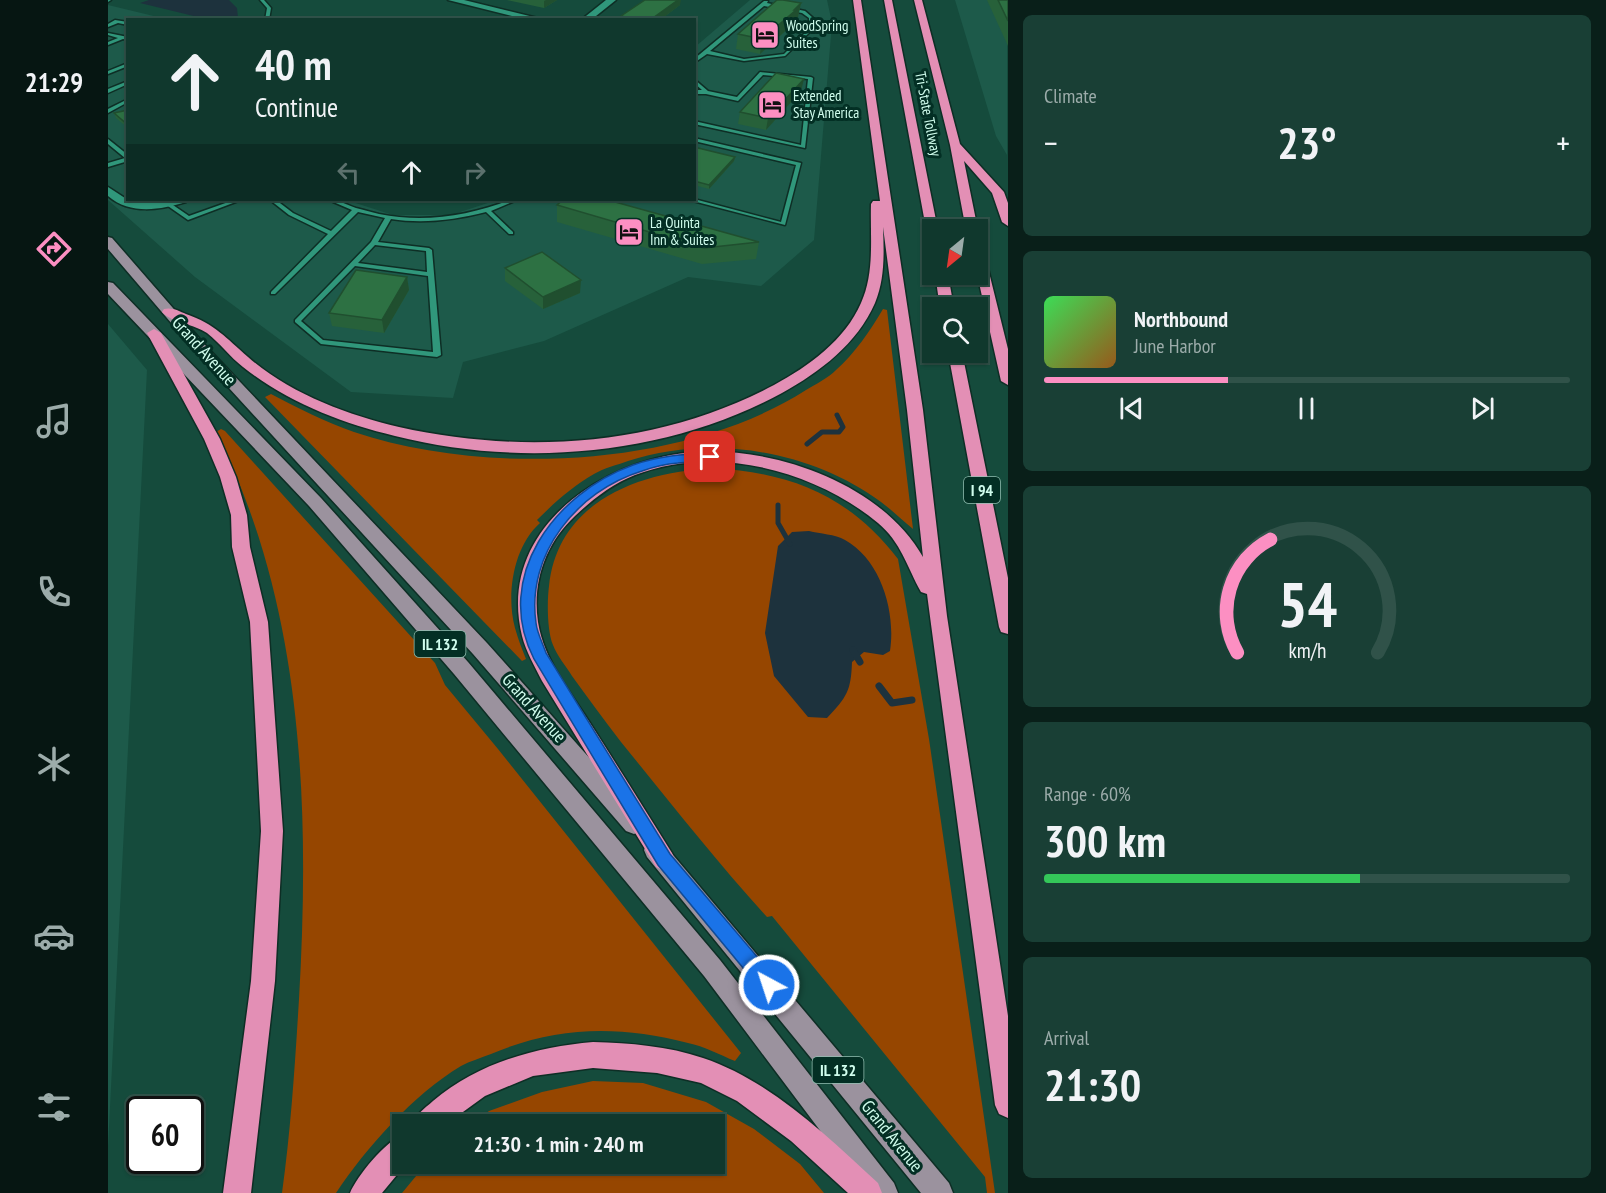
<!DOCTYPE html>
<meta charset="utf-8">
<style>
:root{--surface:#10382d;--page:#193f35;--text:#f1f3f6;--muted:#9cacaa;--line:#305249;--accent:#fc8fc2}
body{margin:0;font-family:"PT Sans Narrow",sans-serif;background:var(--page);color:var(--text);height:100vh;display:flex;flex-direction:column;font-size:22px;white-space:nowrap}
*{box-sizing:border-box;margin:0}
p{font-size:20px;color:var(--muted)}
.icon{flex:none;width:33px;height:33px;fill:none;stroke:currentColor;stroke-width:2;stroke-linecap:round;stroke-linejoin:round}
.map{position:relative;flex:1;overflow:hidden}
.drawer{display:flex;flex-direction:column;gap:15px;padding:15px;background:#091f19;width:598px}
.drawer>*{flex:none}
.guide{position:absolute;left:18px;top:18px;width:570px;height:183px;border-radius:0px;box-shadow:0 2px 4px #0004,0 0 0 2px var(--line);background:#10382d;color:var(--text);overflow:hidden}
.needle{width:39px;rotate:209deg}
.fabs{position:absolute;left:814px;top:219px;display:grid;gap:12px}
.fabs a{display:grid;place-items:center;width:66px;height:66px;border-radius:0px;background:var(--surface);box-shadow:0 2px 4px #0004,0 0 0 2px var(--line);font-size:30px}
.speed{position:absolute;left:18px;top:1096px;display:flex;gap:12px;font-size:30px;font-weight:700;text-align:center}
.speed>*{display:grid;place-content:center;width:78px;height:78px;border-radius:50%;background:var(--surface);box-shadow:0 2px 4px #0004,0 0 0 2px var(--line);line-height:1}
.speed .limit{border:3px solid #111;border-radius:9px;background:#fff;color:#111}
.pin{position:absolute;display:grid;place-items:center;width:51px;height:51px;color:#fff;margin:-26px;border-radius:12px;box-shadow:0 3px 9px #0006}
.me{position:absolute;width:66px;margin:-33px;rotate:320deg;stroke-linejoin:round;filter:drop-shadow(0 0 4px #0008)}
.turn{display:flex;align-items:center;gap:21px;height:126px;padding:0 30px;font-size:27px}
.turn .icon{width:78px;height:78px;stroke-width:2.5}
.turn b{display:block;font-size:42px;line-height:51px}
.lanes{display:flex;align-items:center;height:57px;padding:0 30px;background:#0003;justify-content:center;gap:30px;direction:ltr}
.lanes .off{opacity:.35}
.big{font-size:45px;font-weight:600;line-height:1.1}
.drawer .widget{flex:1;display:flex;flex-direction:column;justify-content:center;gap:9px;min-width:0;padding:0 21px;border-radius:9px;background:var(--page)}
.drawer .dial{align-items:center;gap:0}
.dial svg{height:156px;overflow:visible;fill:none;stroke:var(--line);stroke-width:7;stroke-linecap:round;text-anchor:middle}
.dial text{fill:var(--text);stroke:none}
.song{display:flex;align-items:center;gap:18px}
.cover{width:72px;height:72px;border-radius:9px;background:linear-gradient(135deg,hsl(130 70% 55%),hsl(30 70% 35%))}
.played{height:6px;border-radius:3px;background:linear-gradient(90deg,var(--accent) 35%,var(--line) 35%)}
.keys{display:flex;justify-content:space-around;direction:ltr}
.heat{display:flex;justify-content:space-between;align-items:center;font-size:33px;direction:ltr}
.charge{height:9px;border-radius:4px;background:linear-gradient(90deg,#34c759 60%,var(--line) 0)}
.trip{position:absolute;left:284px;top:1114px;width:333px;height:60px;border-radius:0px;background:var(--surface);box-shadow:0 2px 4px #0004,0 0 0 2px var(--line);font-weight:600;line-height:60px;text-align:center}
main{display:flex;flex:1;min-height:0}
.tab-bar{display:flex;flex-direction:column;width:108px;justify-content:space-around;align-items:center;background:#061612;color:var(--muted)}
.tab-bar .icon{width:42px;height:42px}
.tab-bar .on{color:var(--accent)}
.tab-bar b{font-size:27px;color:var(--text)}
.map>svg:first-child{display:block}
.built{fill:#1d5a4a}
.green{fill:#964600}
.water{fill:#1d323d}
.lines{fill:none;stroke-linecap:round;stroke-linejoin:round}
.stream-far1{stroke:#1d323d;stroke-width:5}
.stream{stroke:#1d323d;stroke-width:7}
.lane-casing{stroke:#0e2e25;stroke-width:3}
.street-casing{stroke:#0e2e25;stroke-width:3}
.primary-casing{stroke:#0e2e25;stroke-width:3}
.highway-casing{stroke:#0e2e25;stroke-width:3}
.lane{fill:#30977b;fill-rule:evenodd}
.street{fill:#30977b;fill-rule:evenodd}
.primary{fill:#9b929e;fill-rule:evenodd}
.highway{fill:#e38fb5;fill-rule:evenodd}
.wall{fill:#27613a}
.shaded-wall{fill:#204f2f}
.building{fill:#2d7143;stroke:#204f2f;stroke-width:1.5}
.route{fill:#1a73e8;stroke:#114b97;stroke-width:1.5}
.labels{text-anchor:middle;stroke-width:6;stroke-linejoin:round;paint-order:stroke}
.far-poi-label{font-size:15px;fill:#d0fded;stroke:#032f24;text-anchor:start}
.far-street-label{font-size:15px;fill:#d0fded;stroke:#032f24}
.shield{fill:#032f24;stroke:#92bfb1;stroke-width:1.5}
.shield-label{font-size:16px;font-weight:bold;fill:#d0fded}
.street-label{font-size:18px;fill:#d0fded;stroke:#032f24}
</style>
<main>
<nav class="tab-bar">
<b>21:29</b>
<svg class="icon on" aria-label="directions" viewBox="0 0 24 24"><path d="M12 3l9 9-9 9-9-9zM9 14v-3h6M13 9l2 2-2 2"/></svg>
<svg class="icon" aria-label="music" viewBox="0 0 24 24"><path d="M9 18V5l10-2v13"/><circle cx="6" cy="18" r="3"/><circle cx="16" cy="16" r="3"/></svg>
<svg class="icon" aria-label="phone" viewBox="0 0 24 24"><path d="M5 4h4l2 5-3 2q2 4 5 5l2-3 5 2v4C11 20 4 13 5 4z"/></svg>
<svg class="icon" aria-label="climate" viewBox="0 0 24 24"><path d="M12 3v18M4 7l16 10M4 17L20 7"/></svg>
<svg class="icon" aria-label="car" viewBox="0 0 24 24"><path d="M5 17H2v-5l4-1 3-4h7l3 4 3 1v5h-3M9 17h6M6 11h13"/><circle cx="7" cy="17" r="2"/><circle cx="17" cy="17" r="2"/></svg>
<svg class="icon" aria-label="filters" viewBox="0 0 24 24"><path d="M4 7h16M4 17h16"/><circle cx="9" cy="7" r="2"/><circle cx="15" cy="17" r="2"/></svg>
</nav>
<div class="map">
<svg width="900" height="1193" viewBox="0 0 900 1193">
<rect width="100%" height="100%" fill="#154b3c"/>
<path class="built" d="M642 0H719L724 23 706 240 653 286 580 277 436 341 355 362 345 398 243 392 87 277 0 200V5L58 19 20 20V200H238L285 215H343L389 200H586L587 47Z
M847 0H899V155L888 136Z
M0 324 39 370 0 1147Z"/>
<path class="green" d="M775 309 779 310 805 529C794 520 784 510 773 502 702 450 604 434 520 461 509 465 496 468 486 474 465 486 447 502 429 520L432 523C405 547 398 595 407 628 410 639 414 649 418 659L414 661 157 397 163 394C190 408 217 422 246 432 380 477 578 467 698 390 708 384 720 378 728 370 747 353 762 331 775 309Z
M113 429 117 431 327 663 337 685 390 749 633 1053 627 1061C612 1055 596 1046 580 1043 510 1025 449 1026 383 1054 373 1058 362 1061 353 1066 306 1094 258 1148 228 1193H174C183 1128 187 1064 191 999 202 808 196 607 108 432Z
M606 468C683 473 742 496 790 559L821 739 887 1193H879L877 1177 664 916 659 917C608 861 561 801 513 742 496 720 480 698 464 676 458 666 449 656 445 645 439 631 439 601 441 586 450 501 531 472 606 468Z
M485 1081 535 1083 598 1102 646 1129 692 1164 716 1193H294L318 1164H606V1125H363L381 1111 434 1092Z"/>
<path class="water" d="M41 0H121L129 8 130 18 98 19 32 3Z
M701 531C712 534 727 534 737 540 773 560 788 612 782 651L775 655 756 652 744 662C743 691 739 697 719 718L700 717 666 676 657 633 670 546 684 532Z"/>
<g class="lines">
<path class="stream-far1" d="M699 444 714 432H731L735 427 729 415
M670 505V523L682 544"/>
<path class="stream" d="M745 650 752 662
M771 686 784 703 804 700"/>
<g class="lane-casing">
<path id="lane" d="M0 0H3L0 2Z
M152 0H156L163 8 161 20H157L159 8Z
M656 1H660L659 3 697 11 705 18V29L677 56 636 61 599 54 586 63V59ZM656 6 694 13 701 18V29L676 54 636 59 602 51Z
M7 20 20 22V25L10 23 0 27V24Z
M0 33 20 37V40L15 39 0 45V42L10 38 0 35Z
M20 63V66L0 74V71Z
M652 72 703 77 705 78 697 148 586 124V121L693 145 700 79 655 75 630 101 598 94H586V90H594L586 83V79L600 91 629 97Z
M20 81V84L0 93V89Z
M20 99V102L0 113V109Z
M586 138 693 163 677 225 581 200 586 199 673 222 688 165 586 141Z
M0 139 20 155V161L0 167V163L17 158 0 144Z
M126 200H133L80 220 57 204 62 203 81 216Z
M162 200H168L185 213 223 231 244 210 223 201 222 200C232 200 239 205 248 208 256 210 263 212 271 214 316 223 360 216 402 200H409L383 211 405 232V234H401L378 212C347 220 315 224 283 219L270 242 321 248 324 250 333 355 329 357 213 344 187 322V320L263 242 277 218 250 212 167 294H163V292L220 234 181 215ZM267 245 318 251 319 272 250 263ZM247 266 320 276 325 352 215 340 193 321Z"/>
</g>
<g class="street-casing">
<path id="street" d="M340 0H356L438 20H420Z
M498 0H508L483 20H473Z
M0 187 20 200 27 201 80 200 78 202C52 210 22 215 0 196Z"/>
</g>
<g class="primary-casing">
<path id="primary" d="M0 237 4 238 98 346 379 643 534 817 537 824 534 831 526 834 518 831 365 654 88 352 0 249Z
M0 282 5 283 213 498 360 662 612 960 786 1183 790 1193H759L596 976 346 674 201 506 0 294Z
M547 840 555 843 841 1183 845 1193H813L539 857 536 850 539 843Z"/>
</g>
<g class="highway-casing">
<path id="highway" d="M745 0H753L815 410 839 616 900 1016V1118L891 1114 887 1105 819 594 813 592C799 567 793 542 770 523 706 470 607 444 527 475 504 484 485 499 467 516 438 543 424 581 430 622 436 661 463 693 484 726 511 768 537 810 564 853L567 860 564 867 556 871 548 867 434 681C427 667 418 652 414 636 390 538 478 471 563 455 649 439 771 479 815 557L799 410 775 227C776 253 777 279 767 303 749 344 712 372 674 393 558 456 414 468 287 436 233 423 179 402 135 367 122 357 112 343 99 333 86 324 64 323 54 312L56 309C64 307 71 311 78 314 107 324 118 338 140 357 181 393 239 415 291 427 417 455 551 446 666 385 701 366 737 340 753 303 767 272 762 237 763 204L765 201H772Z
M776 0H784L830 230H825V238L819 234Z
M806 0H814L852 144 896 192 900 203V226L894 222 884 193 856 161 870 230H858L842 145Z
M870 248 876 252 900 349V385L893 381 869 274Z
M827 274H840L846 308H832Z
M46 329 53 333 112 439 128 477 139 515 142 547 160 622 175 831 167 981 143 1193H115L143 981 153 831 142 622 124 547 123 515 112 477 96 439 39 333Z
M840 352H854L900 578V634L893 632 891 627Z
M485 1042C522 1043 560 1046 595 1058 663 1081 718 1135 770 1183L774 1193H740L683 1141 629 1101 593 1083 549 1073 485 1068 425 1076 377 1096 337 1125H304C308 1114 316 1109 325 1101 370 1063 428 1047 485 1042Z
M294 1135V1164H298L274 1193H242C249 1176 277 1142 294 1135Z"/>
</g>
<use href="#lane" class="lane"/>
<use href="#street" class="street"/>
<use href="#primary" class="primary"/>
<use href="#highway" class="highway"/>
</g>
<path class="wall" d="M399 0H449L436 8Z
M879 0H900V46Z
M693 3 690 17 686 21 685 24 652 54 628 49 630 34Z
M572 5 552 20H513V16Z
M693 91 658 130 630 124 632 112Z
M20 110V128L8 118 6 113Z
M586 147 627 157 626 161 601 189 586 185Z
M449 205 651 242 648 259 594 264 449 222Z
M397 268 472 293 435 309 397 281Z
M299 277 301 290 276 333 224 326 221 313Z"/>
<path class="shaded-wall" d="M438 0H449L436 8V1Z
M570 0H573L572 5 552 20H542Z
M693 3 690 17 686 21 685 24 652 54 654 39Z
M696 79 693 91 658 130 660 118Z
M627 157 626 161 601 189V185Z
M299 277 301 290 276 333 274 320Z
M473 280 472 293 435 309V297Z"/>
<path class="building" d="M537 0H570L542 20H533L513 16Z
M669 0H675L693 3 686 10H688L654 39 630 34Z
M890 0H900V21Z
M668 73 696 79 660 118 632 112Z
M20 110V125L6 113Z
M586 147 627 157 601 185 586 181Z
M455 200H500L651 242 596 248 449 205Z
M434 252 473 280 435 297 397 268Z
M248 270 299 277 274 320 221 313Z"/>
<path class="route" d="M602 453 608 457 606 459C594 463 582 461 570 463 558 464 545 467 534 471 469 491 418 554 428 623 429 633 435 644 438 653L562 854 668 979 670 985 668 992 661 994 655 992 550 865 426 659C384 577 447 493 525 465 550 456 576 454 602 453Z"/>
<defs>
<g id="hotel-square" transform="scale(1.5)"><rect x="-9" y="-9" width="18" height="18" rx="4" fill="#fc8fc2" stroke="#032f24"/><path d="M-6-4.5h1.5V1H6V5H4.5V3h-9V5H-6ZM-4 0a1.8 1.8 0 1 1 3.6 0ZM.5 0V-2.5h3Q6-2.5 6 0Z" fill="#111"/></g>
</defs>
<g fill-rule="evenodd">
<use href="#hotel-square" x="657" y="35"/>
<use href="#hotel-square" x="664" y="105"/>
<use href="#hotel-square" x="521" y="232"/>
</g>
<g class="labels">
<g class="far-poi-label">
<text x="678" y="31">WoodSpring<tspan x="678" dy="17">Suites</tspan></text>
<text x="685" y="101">Extended<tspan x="685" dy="17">Stay America</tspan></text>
<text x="542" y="228">La Quinta<tspan x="542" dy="17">Inn &amp; Suites</tspan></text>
</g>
<g class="far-street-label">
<text transform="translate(820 114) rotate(79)" y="5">Tri-State Tollway</text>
</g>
<g class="shield">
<rect x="856" y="477" width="36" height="26" rx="4.5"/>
<rect x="306.5" y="631" width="51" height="26" rx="4.5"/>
<rect x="704.5" y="1057" width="51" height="26" rx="4.5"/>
</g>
<g class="shield-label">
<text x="874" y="496">I 94</text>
<text x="332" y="650">IL 132</text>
<text x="730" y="1076">IL 132</text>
</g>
<g class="street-label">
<text transform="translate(96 351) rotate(48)" y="6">Grand Avenue</text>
<text transform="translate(426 708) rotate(48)" y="6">Grand Avenue</text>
<text transform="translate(784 1136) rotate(51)" y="6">Grand Avenue</text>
</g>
</g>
</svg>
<div class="fabs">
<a><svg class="needle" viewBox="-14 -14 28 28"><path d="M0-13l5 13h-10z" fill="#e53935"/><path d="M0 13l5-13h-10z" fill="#9cacaa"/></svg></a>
<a><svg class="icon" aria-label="search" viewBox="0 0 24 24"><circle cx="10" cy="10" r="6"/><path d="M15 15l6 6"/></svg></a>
</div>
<div class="speed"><div class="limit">60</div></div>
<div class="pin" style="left:602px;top:457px;background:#d93025"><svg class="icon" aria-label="arrive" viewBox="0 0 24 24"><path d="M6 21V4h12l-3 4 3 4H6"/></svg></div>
<svg class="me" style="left:661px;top:985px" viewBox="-20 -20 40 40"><circle r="17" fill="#1a73e8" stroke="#fff" stroke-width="3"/><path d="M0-11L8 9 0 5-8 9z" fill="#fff"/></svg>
<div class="trip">21:30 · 1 min · 240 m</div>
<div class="guide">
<div class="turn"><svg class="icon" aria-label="ahead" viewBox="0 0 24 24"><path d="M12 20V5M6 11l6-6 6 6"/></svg><div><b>40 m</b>Continue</div></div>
<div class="lanes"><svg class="icon off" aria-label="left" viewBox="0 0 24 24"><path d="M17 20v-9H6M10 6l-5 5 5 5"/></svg><svg class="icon" aria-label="ahead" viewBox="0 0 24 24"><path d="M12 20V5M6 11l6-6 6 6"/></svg><svg class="icon off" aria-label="right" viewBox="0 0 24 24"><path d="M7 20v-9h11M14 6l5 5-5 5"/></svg></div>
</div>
</div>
<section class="drawer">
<div class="widget"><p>Climate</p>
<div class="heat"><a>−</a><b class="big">23°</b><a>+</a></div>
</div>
<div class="widget">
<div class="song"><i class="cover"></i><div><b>Northbound</b><p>June Harbor</p></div></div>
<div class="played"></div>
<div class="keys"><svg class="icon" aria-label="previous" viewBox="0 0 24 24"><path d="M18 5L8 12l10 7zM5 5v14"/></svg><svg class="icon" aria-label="pause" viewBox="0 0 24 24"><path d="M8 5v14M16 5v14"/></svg><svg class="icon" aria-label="next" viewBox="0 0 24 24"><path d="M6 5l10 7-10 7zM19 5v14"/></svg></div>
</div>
<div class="widget dial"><svg viewBox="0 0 100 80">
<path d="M14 69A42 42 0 1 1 86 69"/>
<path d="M14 69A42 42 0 0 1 31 11" stroke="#fc8fc2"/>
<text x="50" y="56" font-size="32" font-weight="700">54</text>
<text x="50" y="72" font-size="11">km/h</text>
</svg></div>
<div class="widget"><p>Range · 60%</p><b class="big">300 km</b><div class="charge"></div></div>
<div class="widget"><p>Arrival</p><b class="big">21:30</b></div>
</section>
</main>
